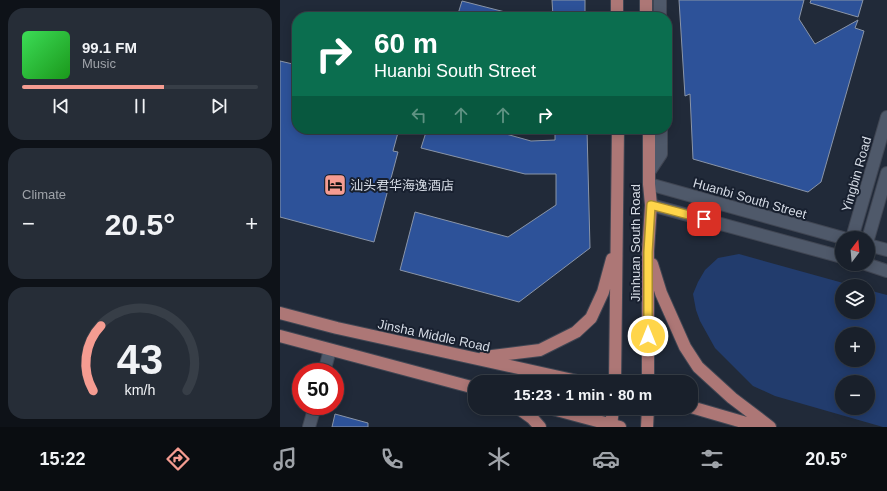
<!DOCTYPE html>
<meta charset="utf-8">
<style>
:root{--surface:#19202b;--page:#262d37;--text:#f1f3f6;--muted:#9fa3a9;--line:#373e47;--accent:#f59c91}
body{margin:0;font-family:Helvetica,"Noto Sans SC",sans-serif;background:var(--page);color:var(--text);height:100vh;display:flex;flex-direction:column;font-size:15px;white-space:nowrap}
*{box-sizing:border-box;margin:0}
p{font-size:13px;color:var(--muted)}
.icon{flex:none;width:22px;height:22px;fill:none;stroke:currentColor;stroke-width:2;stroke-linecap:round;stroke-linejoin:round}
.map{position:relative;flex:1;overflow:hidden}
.panel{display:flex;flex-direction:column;gap:8px;padding:8px;background:#0e1218;width:280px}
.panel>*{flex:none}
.hud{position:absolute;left:12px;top:12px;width:380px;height:122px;border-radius:16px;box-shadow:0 2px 10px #0003,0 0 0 1px var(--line);background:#0b6e4f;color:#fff;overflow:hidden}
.needle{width:26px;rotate:16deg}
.controls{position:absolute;left:555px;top:231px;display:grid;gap:8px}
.controls a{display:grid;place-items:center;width:40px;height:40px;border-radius:50%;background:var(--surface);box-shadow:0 2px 10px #0003,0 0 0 1px var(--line);font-size:20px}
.speed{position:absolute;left:12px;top:363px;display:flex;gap:8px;font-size:20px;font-weight:700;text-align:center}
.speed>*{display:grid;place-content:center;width:52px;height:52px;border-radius:50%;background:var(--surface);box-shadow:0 2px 10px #0003,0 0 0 1px var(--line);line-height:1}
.speed .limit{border:6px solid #d22;background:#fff;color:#111}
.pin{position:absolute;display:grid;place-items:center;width:34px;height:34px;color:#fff;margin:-17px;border-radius:8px;box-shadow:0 2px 6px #0006}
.me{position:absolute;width:44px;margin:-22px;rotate:0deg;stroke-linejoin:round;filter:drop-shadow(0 0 3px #0008)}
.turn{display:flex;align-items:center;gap:14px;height:84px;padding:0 16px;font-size:18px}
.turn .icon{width:52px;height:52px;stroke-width:2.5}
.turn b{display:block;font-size:28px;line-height:34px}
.lanes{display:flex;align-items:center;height:38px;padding:0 16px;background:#0003;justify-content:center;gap:20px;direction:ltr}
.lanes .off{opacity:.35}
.big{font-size:30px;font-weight:800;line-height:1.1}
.panel .widget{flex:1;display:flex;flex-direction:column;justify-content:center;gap:6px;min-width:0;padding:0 14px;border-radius:16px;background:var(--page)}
.panel .dial{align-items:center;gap:0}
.dial svg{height:104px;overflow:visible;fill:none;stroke:var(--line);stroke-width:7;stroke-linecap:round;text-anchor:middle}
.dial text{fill:var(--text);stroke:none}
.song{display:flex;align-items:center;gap:12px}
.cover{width:48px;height:48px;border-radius:6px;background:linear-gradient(135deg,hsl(130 70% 55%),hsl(120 70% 35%))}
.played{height:4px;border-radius:2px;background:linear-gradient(90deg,var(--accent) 60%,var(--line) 60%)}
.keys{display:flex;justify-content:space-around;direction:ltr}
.heat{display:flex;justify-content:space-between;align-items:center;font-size:22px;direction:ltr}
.trip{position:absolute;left:188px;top:375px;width:230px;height:40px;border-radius:16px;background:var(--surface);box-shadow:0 2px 10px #0003,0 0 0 1px var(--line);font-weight:800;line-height:40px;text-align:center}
.tabs{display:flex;height:64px;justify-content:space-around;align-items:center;background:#0a0d11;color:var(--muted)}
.tabs .icon{width:28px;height:28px}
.tabs .on{color:var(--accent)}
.tabs b{font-size:18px;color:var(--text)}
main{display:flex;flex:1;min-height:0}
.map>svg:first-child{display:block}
.green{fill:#223c6d;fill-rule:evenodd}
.building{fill:#2d5299;stroke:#8a95a8}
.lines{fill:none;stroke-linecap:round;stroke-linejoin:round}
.minor-casing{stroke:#404653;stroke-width:14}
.major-casing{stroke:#404653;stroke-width:14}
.minor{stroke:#4f596a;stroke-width:12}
.major{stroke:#ad7776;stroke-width:12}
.route-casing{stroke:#a68a30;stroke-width:10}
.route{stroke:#ffd54a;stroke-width:7}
.labels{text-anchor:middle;stroke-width:4;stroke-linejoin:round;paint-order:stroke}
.street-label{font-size:13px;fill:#d5dbe5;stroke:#18202f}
.poi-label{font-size:13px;fill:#d5dbe5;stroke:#18202f;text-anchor:start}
</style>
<main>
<section class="panel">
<div class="widget">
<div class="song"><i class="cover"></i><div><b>99.1 FM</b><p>Music</p></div></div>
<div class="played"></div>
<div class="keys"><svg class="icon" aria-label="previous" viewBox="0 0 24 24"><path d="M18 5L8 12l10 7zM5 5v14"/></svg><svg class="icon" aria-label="pause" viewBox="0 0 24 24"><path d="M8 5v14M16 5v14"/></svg><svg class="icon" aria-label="next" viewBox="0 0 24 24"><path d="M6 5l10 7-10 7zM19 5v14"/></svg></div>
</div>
<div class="widget"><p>Climate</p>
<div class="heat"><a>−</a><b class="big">20.5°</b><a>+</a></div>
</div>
<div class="widget dial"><svg viewBox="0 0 100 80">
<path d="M14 69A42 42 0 1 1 86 69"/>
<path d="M14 69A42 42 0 0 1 20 19" stroke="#f59c91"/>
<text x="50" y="56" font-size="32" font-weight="700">43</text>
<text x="50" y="72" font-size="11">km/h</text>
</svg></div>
</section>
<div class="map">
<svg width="607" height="427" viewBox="0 0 607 427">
<rect width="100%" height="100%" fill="#212a39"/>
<path class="green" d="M459 254 574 286H562V312H588V290L607 295V427H603L495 396 473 386 435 348 420 321 416 310 413 294 418 282 425 270 438 258ZM562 334H588V360H562ZM562 382H588V408H562Z"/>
<path class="building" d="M272 0H305V17H273Z
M399 0H524L519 19 535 44 578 20 575 28 584 31 541 182 528 192 413 159 410 94 405 96Z
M531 0H583L578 17 530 3Z
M182 1 229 13 228 17H177Z
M0 61 17 65V129H119L113 151 118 152 94 242 0 217Z
M147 129H208L251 141 275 140V129H307L310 248 239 302 120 270 135 212 228 237 276 205V174H245L141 148Z
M55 414 88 423V427H52Z"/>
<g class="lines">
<g class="minor-casing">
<path id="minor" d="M380 0V17
M369 172 381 154V129
M369 184 563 238
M371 205 562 257
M572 238 607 117
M588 239 607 173
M588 245 607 250
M586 264 607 271
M44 372 50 350
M29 427 35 406"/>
</g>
<g class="major-casing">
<path id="major" d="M337 0V17
M366 0V17
M372 264 381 293 405 347 418 367 452 398 490 427
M0 313 57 328 302 382
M0 336 195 388
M204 357 260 350 296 332 311 318 323 292 332 259
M335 382 338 129
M368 382V251L371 205 369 184V129
M411 407 480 427
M238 408 252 418 260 427
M269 408 340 427
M331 427 333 408
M367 427 368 408"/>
</g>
<use href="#minor" class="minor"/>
<use href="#major" class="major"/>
</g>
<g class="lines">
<g class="route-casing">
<path id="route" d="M368 336V252L371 205 424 219"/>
</g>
<use href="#route" class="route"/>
</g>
<defs>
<g id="hotel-square" transform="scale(1.15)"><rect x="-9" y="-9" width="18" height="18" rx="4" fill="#f59c91" stroke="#18202f"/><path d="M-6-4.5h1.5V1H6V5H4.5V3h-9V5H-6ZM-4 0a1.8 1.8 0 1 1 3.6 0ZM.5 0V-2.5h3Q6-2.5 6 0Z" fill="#111"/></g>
</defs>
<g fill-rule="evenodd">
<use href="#hotel-square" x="55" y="185"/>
</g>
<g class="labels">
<g class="street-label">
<text transform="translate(576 174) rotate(-74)" y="5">Yingbin Road</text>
<text transform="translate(470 198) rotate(16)" y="5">Huanbi South Street</text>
<text transform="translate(355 243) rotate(-90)" y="5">Jinhuan South Road</text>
<text transform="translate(154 335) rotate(12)" y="5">Jinsha Middle Road</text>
</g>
<g class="poi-label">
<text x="70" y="190">汕头君华海逸酒店</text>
</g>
</g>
</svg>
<div class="controls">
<a><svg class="needle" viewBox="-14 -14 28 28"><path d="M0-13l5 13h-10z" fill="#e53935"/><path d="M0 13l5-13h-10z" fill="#9fa3a9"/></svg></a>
<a><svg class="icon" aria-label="layers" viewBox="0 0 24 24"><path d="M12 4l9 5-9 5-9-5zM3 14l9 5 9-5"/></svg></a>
<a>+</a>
<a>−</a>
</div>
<div class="speed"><div class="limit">50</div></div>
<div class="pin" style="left:424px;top:219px;background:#d93025"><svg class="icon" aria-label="arrive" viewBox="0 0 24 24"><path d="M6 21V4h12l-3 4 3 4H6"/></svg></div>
<svg class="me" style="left:368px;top:336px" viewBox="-20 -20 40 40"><circle r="17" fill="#ffd54a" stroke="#fff" stroke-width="3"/><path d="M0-11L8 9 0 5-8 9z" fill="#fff"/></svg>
<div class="trip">15:23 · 1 min · 80 m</div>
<div class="hud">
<div class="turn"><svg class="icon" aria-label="right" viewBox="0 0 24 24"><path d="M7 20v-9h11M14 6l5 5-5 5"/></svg><div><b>60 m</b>Huanbi South Street</div></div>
<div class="lanes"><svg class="icon off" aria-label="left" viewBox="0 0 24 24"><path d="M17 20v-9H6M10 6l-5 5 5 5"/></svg><svg class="icon off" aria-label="ahead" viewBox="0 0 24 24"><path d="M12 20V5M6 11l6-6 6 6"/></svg><svg class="icon off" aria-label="ahead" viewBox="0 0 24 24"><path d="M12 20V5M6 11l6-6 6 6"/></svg><svg class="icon" aria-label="right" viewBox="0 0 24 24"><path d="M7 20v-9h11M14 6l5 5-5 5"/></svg></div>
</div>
</div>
</main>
<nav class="tabs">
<b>15:22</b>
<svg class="icon on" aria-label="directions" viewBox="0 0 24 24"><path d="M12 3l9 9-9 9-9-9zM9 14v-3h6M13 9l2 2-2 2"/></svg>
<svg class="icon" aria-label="music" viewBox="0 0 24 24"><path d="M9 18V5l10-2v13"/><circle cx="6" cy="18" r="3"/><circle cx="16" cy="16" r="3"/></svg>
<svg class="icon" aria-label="phone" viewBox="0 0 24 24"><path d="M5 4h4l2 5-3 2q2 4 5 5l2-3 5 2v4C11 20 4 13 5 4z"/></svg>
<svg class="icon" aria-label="climate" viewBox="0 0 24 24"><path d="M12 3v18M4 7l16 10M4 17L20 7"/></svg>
<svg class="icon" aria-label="car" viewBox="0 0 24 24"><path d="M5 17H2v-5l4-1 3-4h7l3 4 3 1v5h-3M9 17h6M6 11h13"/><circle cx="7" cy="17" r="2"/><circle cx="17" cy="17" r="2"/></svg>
<svg class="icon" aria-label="filters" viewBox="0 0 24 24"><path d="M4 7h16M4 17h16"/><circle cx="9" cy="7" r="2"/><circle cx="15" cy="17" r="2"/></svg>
<b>20.5°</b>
</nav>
